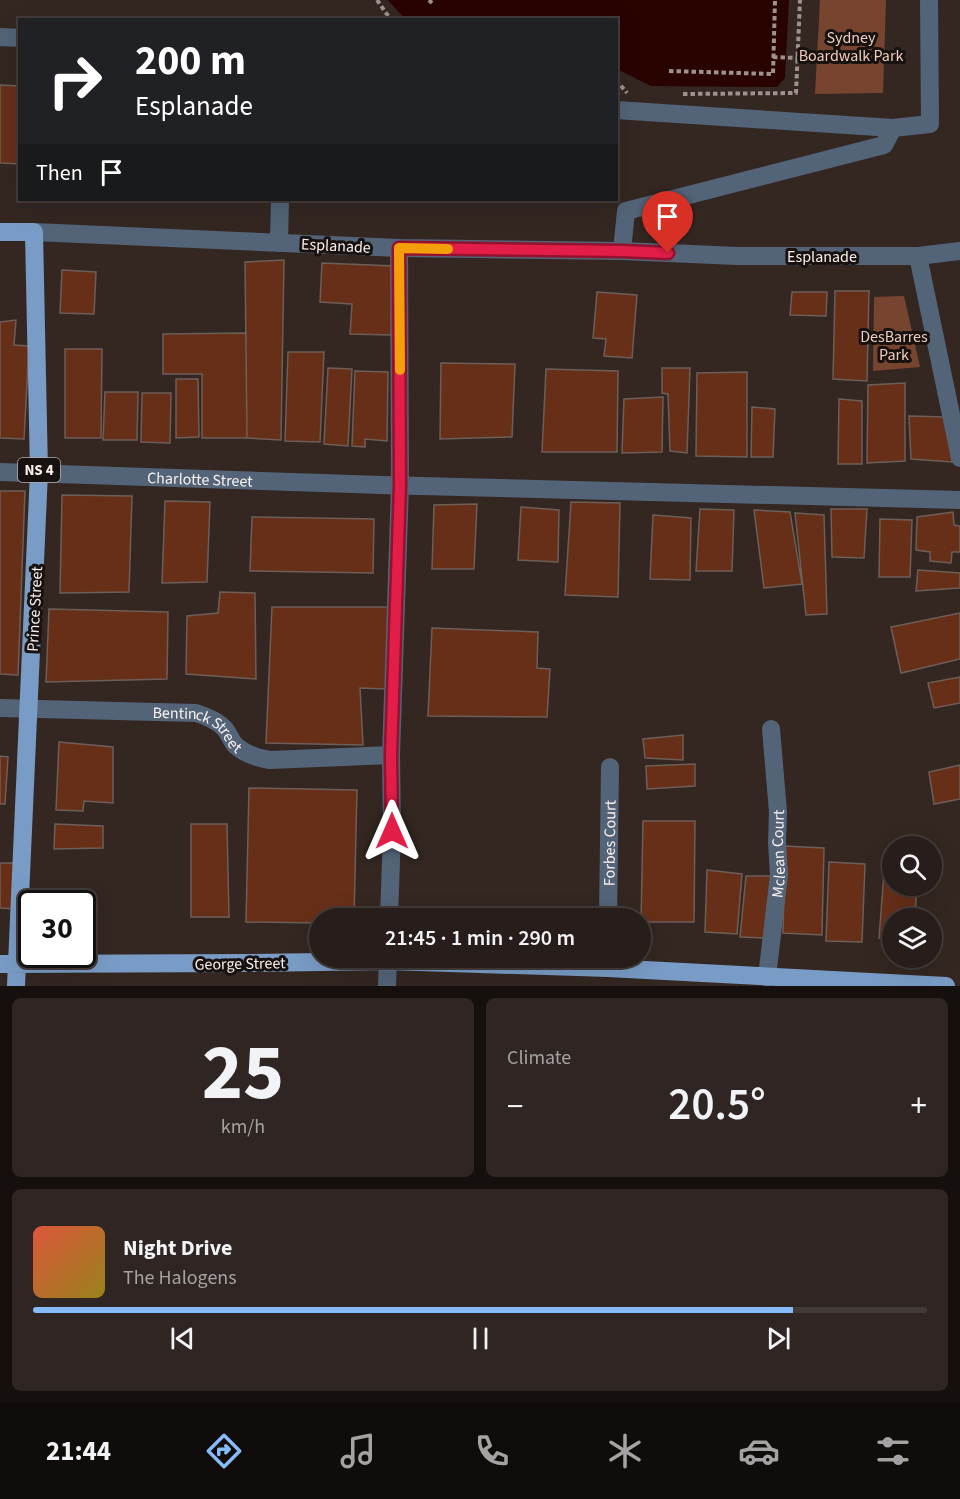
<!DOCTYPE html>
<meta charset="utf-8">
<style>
:root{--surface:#271d1a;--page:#2f2623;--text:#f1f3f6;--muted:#a4a2a2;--line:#433b39;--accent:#86bbfb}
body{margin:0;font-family:"Source Sans 3",sans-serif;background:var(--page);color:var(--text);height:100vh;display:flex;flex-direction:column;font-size:22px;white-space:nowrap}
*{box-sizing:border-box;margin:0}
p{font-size:20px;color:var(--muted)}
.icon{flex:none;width:33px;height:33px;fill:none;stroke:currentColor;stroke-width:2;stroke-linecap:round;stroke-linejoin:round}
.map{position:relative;height:986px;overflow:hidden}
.drawer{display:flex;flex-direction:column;gap:12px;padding:12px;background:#15100e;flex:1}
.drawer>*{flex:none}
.hud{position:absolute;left:18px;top:18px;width:600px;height:183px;border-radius:0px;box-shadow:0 6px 24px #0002,0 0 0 2px var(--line);background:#202124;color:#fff;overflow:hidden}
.tools{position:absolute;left:882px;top:836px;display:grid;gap:12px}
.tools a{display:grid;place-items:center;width:60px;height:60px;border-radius:50%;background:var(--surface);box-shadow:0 6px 24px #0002,0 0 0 2px var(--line);font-size:30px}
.speed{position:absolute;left:18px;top:890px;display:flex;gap:12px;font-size:30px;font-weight:700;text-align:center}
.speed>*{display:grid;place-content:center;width:78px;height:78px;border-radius:50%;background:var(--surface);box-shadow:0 6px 24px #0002,0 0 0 2px var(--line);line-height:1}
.speed .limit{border:3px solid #111;border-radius:9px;background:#fff;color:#111}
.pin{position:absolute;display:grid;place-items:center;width:51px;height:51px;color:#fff;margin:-62px -26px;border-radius:50% 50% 50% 0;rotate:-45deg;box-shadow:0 0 6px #0007}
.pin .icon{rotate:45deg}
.me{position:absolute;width:66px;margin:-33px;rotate:0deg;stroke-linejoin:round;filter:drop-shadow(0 0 4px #0008)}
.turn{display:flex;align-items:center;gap:21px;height:126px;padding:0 18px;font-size:27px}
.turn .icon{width:78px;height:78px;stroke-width:2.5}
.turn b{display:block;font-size:42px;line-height:51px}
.then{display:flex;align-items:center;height:57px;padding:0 18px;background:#0003;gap:12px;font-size:22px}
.big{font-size:45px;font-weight:600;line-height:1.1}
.drawer .widget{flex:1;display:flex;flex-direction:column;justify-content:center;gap:9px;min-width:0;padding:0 21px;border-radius:9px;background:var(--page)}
.drawer .dial{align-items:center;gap:0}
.dial b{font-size:78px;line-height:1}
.song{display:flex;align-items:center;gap:18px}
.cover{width:72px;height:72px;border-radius:9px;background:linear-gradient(135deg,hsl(10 70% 55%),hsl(50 70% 35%))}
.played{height:6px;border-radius:3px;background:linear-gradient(90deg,var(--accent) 85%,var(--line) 85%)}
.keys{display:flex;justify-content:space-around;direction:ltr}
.heat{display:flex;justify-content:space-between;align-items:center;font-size:33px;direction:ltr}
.drawer .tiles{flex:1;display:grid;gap:12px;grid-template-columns:1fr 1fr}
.widget:last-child{grid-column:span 2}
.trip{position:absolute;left:309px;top:908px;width:342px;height:60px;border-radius:30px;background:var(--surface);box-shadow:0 6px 24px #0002,0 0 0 2px var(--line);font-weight:600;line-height:60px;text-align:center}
.tabs{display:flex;height:96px;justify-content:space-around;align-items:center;background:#100c0a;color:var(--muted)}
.tabs .icon{width:42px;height:42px}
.tabs .selected{color:var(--accent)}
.tabs b{font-size:27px;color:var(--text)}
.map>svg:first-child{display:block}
.green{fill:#774430}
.water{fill:#290300}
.building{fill:#672f18;stroke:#6d5e58;stroke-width:1.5}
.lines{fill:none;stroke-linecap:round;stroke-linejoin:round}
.path{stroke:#9d928e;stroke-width:4;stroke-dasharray:4.5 3;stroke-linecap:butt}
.minor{stroke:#536478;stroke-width:18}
.major{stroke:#799cc6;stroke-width:18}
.route-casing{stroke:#92132f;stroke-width:15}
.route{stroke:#e11d48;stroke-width:10}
.slow{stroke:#f59e0b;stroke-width:10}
.labels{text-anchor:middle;stroke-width:6;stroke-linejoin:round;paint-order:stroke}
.shield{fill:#17110f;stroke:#b5adaa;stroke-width:1.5}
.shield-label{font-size:15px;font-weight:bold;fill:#f9f0ed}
.park-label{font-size:16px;fill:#f3cdbf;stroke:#17110f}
.street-label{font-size:16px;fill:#f9f0ed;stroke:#17110f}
</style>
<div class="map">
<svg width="960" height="986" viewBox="0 0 960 986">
<rect width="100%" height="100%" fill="#342722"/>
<path class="green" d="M820 0H886L883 93 815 94Z
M904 296 920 367 873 371 874 297Z"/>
<path class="water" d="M388 0H789L785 78 777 87 651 86 621 71H617L616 20 405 19Z"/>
<path class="building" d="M0 85 20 86V164L0 163Z
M284 260 281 440 247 438 245 262Z
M322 263 394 266 391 335 350 334 352 304 320 302Z
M62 270 96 272 94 314 60 313Z
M835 291H869L867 381 833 379Z
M597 292 637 295 632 358 604 356 606 339 593 338Z
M792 292H827L826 316 790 315Z
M16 320 14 345 29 346 24 439 0 438V322Z
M246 333 247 438H202V374H163V334Z
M65 349H102L101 438H65Z
M288 352H324L320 442 285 441Z
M441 363 515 364 512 437 440 439Z
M328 368 352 369 348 446 324 444Z
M662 368H690L687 453 670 451 668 394 662 393Z
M546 369 618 371 617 452H542Z
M355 371 388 372 387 441 365 439V447L352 446Z
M747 372V457L696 456 697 373Z
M176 379H198L199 437 176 438Z
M905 383V461L867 463 868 385Z
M105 392H138L137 440H103Z
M142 393H171L170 443 141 442Z
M663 397 662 452 622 453 624 399Z
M839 399 862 401V464H838Z
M752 407 775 409 773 457H751Z
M909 416 945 417 952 462 911 459Z
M0 491H25L18 675 0 674Z
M62 495 132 496 129 592 60 593Z
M165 501 210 502 207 582 162 583Z
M571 502 620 503 618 597 565 595Z
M477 504 474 569H432L434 505Z
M521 507 559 510 558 562 518 560Z
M700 509 734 510 732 571H696Z
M831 509H867L864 558 832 557Z
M754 510 790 512 802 584 764 588Z
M953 512 954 525 960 526V552H952L951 563 930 561V552L916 550 917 517Z
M795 513 824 515 827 614 806 615Z
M653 515 691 518 690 580 650 579Z
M252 517 374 519 373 573 250 571Z
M880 519 912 520 910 577H879Z
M918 570 960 573V588L916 591Z
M220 592 255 593 256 679 186 674 187 616 218 613Z
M272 607H389L387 689 360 688 363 745 266 743Z
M49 609 168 612 167 679 46 682Z
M960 613V659L901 673 891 627Z
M432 628 538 632 537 668 550 669 547 717 428 716Z
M960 677V703L934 708 928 683Z
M683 735V760L645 758 643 739Z
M59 742 113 747V803L84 801 83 811 56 810Z
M0 756 8 757 5 804H0Z
M695 764V786L647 789 646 766Z
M960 765V799L934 804 929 772Z
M249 788 357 790 354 918H320V923L246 922Z
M643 821H695L694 922H641Z
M55 824 103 826V848L54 849Z
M191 824H227L229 917H191Z
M785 846 824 848 822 935 783 933Z
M829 862 865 864 862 942 826 941Z
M0 863H16L14 909 0 908Z
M707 870 742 874 737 934 705 932Z
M884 873 892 874V885H917L915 918H892V940L879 938Z
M746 876H773L767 938 740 937Z"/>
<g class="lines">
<path class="path" d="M377 0 391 20
M429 0 432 3
M773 57 797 58
M669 71 773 74 775 0
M616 80 627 93
M683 94 796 93 800 0"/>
<g class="minor">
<path d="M0 37 20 38"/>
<path d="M616 110 893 128 930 124 929 0"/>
<path d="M34 232 399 248 622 251 737 256H918L960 251"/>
<path d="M279 243 280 200"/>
<path d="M622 251 626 211 884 145 893 128"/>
<path d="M918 256 960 458"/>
<path id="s1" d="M0 472 382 485 960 500"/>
<path id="s2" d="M0 708 196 713C206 716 217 720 225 729 229 734 231 740 235 745 245 754 257 758 270 760L391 755"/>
<path d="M389 918 392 831 391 755 400 485 399 248"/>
<path id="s3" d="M608 918 610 767"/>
<path id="s4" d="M767 977 779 875 777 842 778 812 771 729"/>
<path d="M387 986 388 957"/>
</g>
<path class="major" d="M0 232H34L39 472 16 986
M0 964 251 963 388 961 608 968 946 986"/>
</g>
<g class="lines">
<g class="route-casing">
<path id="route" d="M392 831 391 755 400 485 399 248 622 251 668 253"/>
</g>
<use href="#route" class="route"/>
<path class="slow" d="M400 370 399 248 448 249"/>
</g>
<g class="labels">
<rect class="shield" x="18" y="458" width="42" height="24" rx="4.5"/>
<g class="shield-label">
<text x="39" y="475">NS 4</text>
</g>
<g class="park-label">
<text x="851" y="43">Sydney<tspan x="851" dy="18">Boardwalk Park</tspan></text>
<text x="894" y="342">DesBarres<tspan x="894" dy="18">Park</tspan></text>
</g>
<g class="street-label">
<text transform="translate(336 245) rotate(3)" y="6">Esplanade</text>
<text x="822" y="262">Esplanade</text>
<text dy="6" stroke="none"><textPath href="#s1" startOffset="200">Charlotte Street</textPath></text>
<text transform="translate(34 609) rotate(-87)" y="6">Prince Street</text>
<text dy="6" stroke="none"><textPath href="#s2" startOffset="204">Bentinck Street</textPath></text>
<text dy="6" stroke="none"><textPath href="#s3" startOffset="75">Forbes Court</textPath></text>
<text dy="6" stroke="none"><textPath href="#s4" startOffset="124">Mclean Court</textPath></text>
<text transform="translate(240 963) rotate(-1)" y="6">George Street</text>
</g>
</g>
</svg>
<div class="tools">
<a><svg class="icon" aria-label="search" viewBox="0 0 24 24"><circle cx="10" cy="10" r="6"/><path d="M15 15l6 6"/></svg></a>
<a><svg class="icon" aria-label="layers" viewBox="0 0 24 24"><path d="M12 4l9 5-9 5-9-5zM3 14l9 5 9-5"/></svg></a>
</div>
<div class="speed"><div class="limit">30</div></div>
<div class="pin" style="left:668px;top:253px;background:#d93025"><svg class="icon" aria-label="arrive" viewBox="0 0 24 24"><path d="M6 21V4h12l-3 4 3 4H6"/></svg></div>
<svg class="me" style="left:392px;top:831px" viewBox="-20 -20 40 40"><path d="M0-17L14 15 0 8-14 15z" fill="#e11d48" stroke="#fff" stroke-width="4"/></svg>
<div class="trip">21:45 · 1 min · 290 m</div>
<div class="hud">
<div class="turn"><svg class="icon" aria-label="right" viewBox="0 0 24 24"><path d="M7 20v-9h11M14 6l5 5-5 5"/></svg><div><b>200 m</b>Esplanade</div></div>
<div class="then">Then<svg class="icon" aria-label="arrive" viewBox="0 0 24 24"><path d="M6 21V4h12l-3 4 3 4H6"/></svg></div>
</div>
</div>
<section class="drawer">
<div class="tiles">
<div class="widget dial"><b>25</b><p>km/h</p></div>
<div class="widget"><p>Climate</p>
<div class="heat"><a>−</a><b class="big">20.5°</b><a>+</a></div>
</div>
<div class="widget">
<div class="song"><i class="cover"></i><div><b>Night Drive</b><p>The Halogens</p></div></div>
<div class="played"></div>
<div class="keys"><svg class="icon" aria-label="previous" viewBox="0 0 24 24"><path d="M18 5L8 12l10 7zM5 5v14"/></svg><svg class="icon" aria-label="pause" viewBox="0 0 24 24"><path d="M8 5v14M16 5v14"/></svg><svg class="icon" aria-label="next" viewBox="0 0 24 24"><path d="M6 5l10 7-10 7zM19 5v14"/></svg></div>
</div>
</div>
</section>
<nav class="tabs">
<b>21:44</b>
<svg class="icon selected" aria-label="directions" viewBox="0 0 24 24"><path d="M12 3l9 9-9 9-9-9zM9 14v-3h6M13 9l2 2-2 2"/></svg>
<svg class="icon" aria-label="music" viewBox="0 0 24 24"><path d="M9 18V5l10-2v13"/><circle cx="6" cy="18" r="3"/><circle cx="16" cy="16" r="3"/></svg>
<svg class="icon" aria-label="phone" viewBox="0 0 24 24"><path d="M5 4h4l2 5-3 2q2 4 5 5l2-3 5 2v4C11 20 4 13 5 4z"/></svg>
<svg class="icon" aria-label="climate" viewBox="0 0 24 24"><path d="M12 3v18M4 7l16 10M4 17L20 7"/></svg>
<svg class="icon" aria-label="car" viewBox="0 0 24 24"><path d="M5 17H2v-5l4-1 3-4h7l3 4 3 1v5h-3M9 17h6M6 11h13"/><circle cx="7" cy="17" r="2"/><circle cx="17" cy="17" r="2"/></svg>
<svg class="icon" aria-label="filters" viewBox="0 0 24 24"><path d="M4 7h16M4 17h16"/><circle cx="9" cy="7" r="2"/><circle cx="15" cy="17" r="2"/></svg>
</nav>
